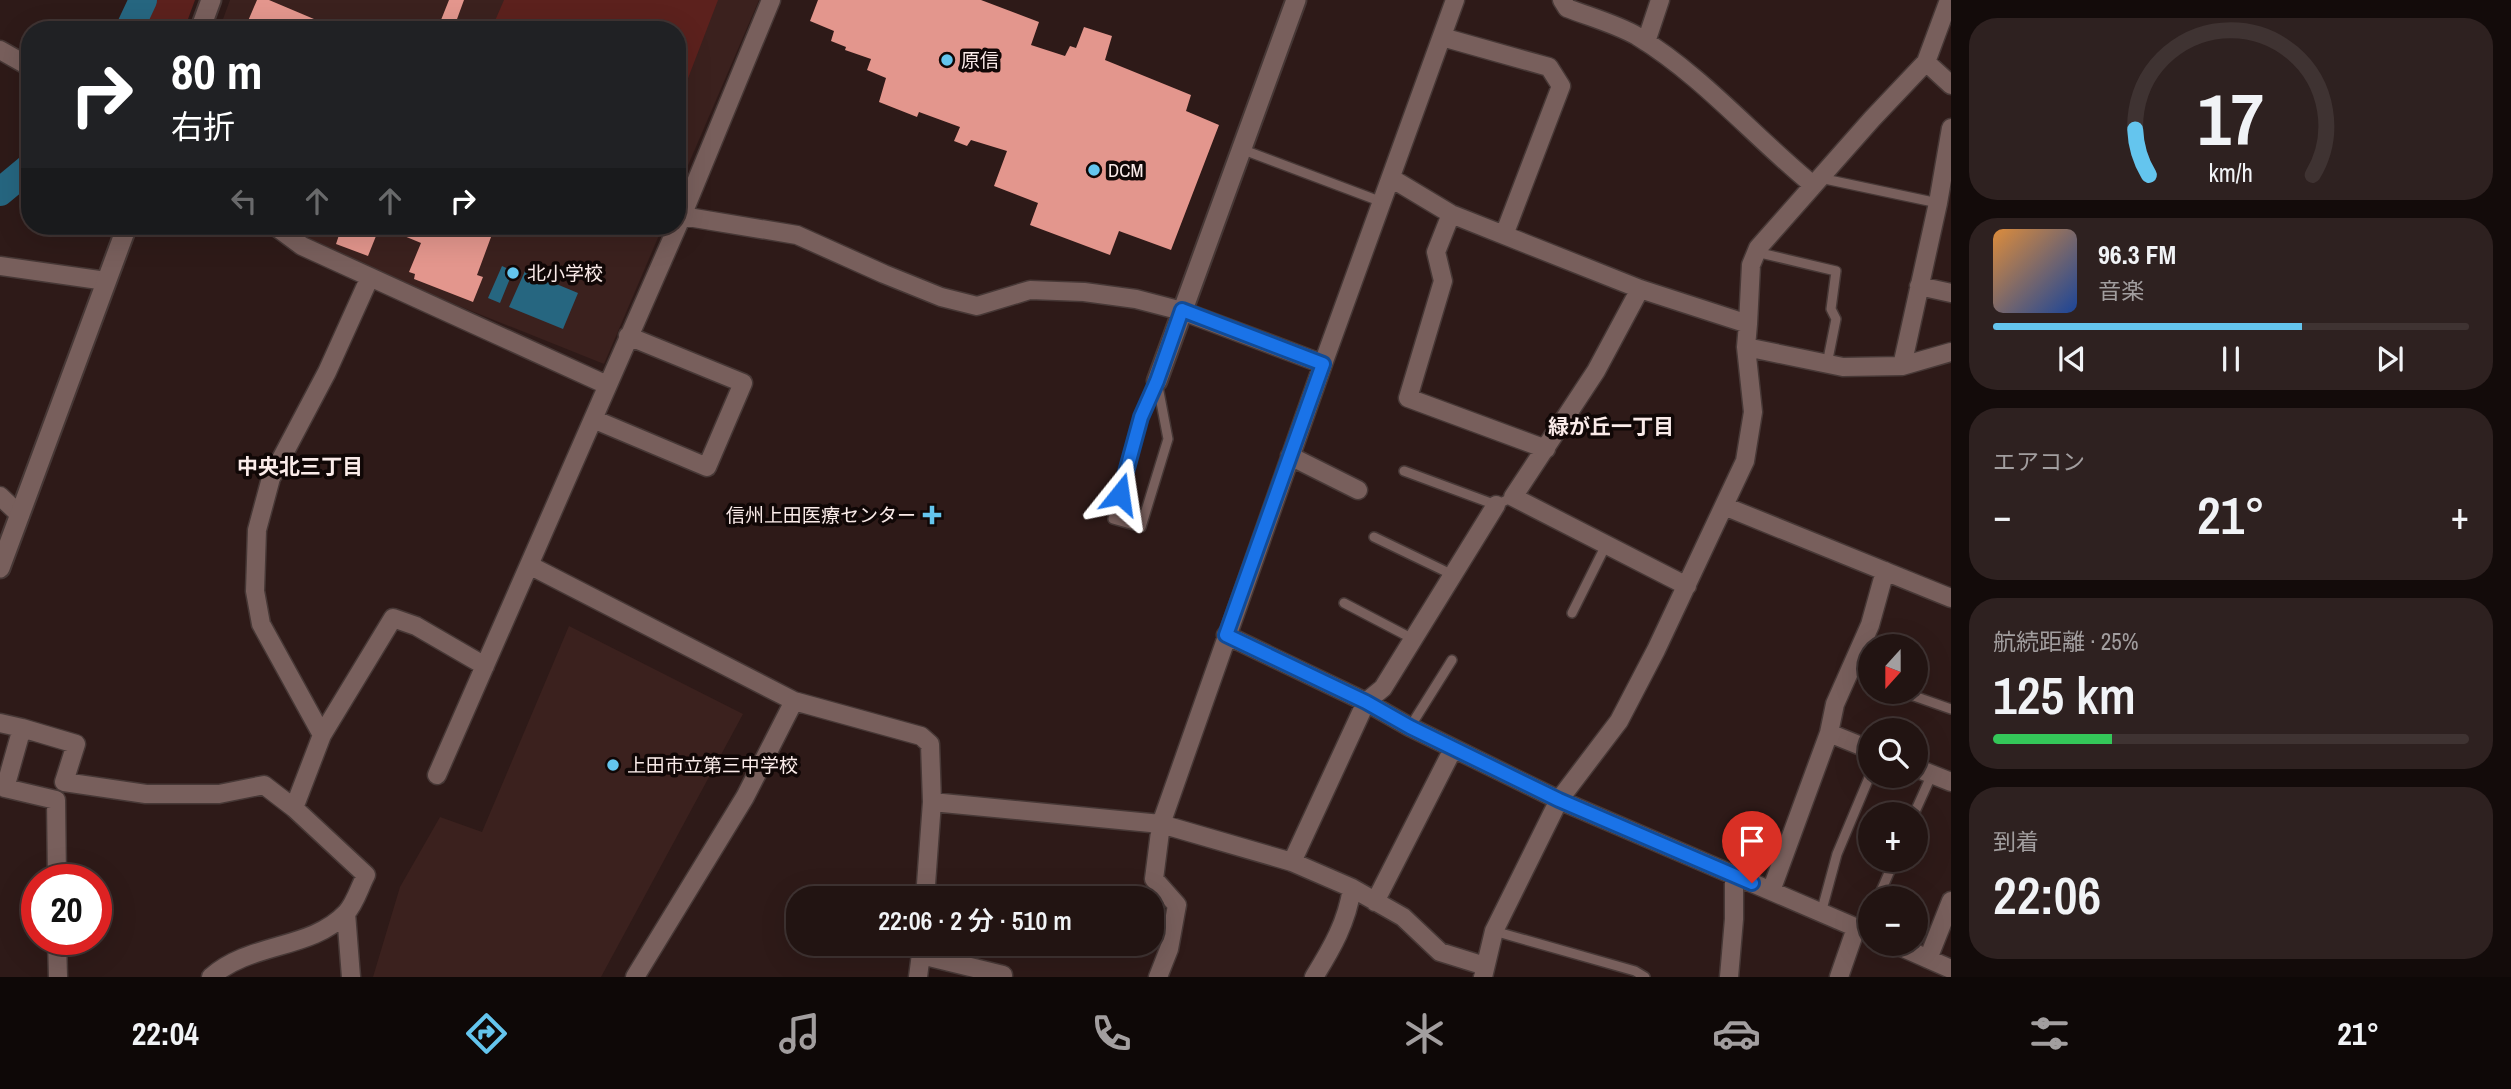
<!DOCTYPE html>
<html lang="ja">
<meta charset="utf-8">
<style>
:root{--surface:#221412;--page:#2e2120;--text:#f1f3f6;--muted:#a29e9f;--line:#3f3332;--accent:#64c5ee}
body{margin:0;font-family:"Archivo Narrow","Noto Sans JP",sans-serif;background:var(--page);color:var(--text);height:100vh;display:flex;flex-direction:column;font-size:26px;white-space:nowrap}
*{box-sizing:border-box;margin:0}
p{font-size:23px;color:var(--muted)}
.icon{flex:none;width:38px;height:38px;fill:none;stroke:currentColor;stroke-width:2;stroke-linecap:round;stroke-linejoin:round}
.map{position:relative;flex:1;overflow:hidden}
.sheet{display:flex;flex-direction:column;gap:18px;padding:18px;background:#130b0a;width:560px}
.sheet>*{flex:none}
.hud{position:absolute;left:21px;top:21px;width:665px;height:214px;border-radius:28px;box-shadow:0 7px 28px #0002,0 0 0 2px var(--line);background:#202124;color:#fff;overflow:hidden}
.needle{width:46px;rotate:201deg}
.tools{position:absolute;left:1858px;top:634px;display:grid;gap:14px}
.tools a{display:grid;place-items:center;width:70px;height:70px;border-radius:50%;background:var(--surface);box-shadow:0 7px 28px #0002,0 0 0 2px var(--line);font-size:35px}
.speed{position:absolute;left:21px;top:864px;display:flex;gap:14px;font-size:35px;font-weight:700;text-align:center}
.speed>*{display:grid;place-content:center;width:91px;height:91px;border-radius:50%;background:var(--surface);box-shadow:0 7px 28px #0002,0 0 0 2px var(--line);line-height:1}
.speed .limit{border:10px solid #d22;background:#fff;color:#111}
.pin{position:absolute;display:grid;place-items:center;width:60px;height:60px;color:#fff;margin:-72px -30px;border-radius:50% 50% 50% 0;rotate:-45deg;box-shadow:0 0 7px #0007}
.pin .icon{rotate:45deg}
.me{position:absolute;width:77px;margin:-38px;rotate:15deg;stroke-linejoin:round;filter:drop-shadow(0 0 5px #0008)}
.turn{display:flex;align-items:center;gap:24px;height:147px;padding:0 35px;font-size:32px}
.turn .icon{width:91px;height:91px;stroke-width:2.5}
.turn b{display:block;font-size:49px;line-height:60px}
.lanes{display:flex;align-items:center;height:66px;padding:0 35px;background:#0003;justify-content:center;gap:35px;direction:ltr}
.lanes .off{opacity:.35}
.big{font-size:52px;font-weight:600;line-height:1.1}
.sheet .tile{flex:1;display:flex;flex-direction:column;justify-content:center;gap:10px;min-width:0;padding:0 24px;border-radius:28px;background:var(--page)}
.sheet .dial{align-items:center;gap:0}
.dial svg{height:182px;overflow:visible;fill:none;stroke:var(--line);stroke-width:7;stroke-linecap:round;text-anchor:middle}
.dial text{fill:var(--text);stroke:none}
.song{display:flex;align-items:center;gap:21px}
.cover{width:84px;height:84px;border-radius:10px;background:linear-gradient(135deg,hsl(30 70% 55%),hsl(220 70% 35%))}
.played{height:7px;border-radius:4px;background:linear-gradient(90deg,var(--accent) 65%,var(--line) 65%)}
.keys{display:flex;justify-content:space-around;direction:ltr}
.heat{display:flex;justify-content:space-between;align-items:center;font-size:38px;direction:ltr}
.charge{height:10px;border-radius:5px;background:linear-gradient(90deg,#34c759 25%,var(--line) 0)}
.trip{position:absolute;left:786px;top:886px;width:378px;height:70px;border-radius:28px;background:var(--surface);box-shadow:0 7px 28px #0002,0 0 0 2px var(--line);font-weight:600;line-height:70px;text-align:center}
.menu{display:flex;height:112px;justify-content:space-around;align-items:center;background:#0e0807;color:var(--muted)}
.menu .icon{width:49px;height:49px}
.menu .active{color:var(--accent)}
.menu b{font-size:32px;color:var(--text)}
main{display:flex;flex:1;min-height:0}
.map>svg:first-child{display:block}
.built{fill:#3b211e}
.green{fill:#5c211d}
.water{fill:#266680}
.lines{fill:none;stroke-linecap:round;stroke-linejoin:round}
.river{stroke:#266680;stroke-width:28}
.building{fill:#e3968d}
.service-casing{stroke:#473836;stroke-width:12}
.minor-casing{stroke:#473836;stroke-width:21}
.tertiary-casing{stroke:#473836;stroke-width:23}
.service{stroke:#785f5c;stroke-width:9}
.minor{stroke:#785f5c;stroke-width:18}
.tertiary{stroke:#785f5c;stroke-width:19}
.route-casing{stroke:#114b97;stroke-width:18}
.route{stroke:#1a73e8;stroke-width:12}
.poi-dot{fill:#64c5ee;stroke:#100706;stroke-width:2.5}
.labels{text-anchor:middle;stroke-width:7;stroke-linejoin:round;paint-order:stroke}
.poi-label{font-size:19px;fill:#faebe9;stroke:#100706;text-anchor:start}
.neighbourhood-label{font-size:21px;font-weight:bold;fill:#faebe9;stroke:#100706}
</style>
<main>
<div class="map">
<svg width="1951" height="977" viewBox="0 0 1951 977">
<rect width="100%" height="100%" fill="#2e1a18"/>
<path class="built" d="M230 0H759L677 191V30H219Z
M292 226H663L604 364 459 306 309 240Z
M569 626 743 714 601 977H373L400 887 440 817 482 832Z"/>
<path class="green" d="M153 0H195L184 30H138Z
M504 0H718L677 107V30H491Z"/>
<path class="water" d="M502 266 513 271 500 303 488 298Z
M525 271 578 293 563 329 509 307Z"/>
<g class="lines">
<path class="river" d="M129 30 143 0
M0 192 30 167"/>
</g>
<path class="building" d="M257 0H269L340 30H272L248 21Z
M449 0H464L453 30H437Z
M818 0H981L1039 22 1031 45 1065 56 1070 46 1076 48 1084 27 1112 36 1105 60 1191 95 1186 111 1219 125 1171 250 1119 231 1110 255 1030 225 1038 203 994 186 1007 151 971 140 967 146 954 141 960 127 919 112 917 117 879 102 886 78 867 70 871 59 845 50 846 47 831 41 834 31 810 21Z
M342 226H380L368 256 336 244Z
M380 226H487L494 229 477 275 483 277 473 302 414 279 415 274 409 272 421 243Z"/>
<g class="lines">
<g class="service-casing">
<path id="service" d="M1241 149 1382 202
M1820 178 1938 203
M1756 252 1836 271 1831 309 1836 319 1827 364
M1157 381 1168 439 1141 527 1113 519 1141 417Z
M1404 471 1496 505 1513 497
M1374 537 1453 575
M1344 603 1413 639
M1572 613 1606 545
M1911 695 1951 709
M1410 727 1452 660
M1914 814 1932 774
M1878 898 1895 859
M1821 913 1837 854 1871 773
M1494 931 1635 971 1645 977
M1863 931 1871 914"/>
</g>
<g class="minor-casing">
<path id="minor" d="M1562 0 1567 8C1590 17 1616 24 1637 36 1703 76 1754 137 1813 185
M1442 37 1549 67 1561 86 1504 235
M1646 42 1660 0
M0 50 30 67
M1926 62 1951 85
M1391 178 1451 214 1640 289 1748 324
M1451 214 1436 252 1443 281 1408 398 1546 449
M682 216 797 235 884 274 941 297 977 306 1030 290 1084 292 1136 299 1182 311 1323 364
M275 226 302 246 607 385
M0 266 106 281
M1919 286 1951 293
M1640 289 1596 371 1513 497 1687 586
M1746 347 1843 367 1902 366 1951 352
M1902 366 1938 203 1951 128
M593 419 707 467 743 383 628 336
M1290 456 1358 490
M0 496 20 515
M1724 506 1951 598
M529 565 794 701 921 736 930 744 932 802 925 898
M1226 635 1366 702 1410 727 1559 800 1871 934
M0 723 22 728 5 788 56 800 57 880
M22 728 76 744 64 782 146 794H219L264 785 294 808
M1829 733 1871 750
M322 735 261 624 255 591 257 530 271 478 327 372 369 279
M1916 768 1951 782
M437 775 682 216 771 0
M932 802 1161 824 1292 862 1352 888 1403 917 1440 952 1485 966
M1292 862 1366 702 1383 688 1496 505
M1771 891 1829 733 1835 704 1870 625 1885 571
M1375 902 1453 749
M346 913 351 977
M57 940 58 977
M1892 943 1951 969
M921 955 1003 975
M1928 959 1951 901
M211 977C250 942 311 950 346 913 355 904 360 886 366 875L294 808 322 735 393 618 416 626 485 666
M635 977 745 797 794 701
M918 977 922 946
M1158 977 1169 949 1177 905 1154 879 1161 824 1323 364 1455 0
M1314 977C1332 948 1347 922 1352 888
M1483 977 1494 931 1559 800 1619 721 1656 650 1745 461 1753 412 1746 347 1748 324 1751 265 1758 248 1872 119 1926 62 1949 0
M1729 977 1734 919V875
M1839 977 1856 928"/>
</g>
<g class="tertiary-casing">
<path id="tertiary" d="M200 30 211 0
M1157 381 1296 0
M0 568 127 226"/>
</g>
<use href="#service" class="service"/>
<use href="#minor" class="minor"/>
<use href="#tertiary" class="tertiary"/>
</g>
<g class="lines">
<g class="route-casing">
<path id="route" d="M1120 494 1141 417 1157 381 1182 310 1323 364 1226 635 1366 702 1410 727 1559 800 1752 883"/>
</g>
<use href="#route" class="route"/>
</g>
<g class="poi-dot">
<circle cx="947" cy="60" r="7"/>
<circle cx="1094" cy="170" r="7"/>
<circle cx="513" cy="273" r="7"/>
<path d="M928.5 504.5h7v7h7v7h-7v7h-7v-7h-7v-7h7z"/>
<circle cx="613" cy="765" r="7"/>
</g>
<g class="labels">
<g class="poi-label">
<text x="961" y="67">原信</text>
<text x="1108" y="177">DCM</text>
<text x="527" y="280">北小学校</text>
<text x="916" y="522" text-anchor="end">信州上田医療センター</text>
<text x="627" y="772">上田市立第三中学校</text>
</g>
<g class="neighbourhood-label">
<text x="1611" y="434">緑が丘一丁目</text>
<text x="300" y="474">中央北三丁目</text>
</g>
</g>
</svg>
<div class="tools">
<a><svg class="needle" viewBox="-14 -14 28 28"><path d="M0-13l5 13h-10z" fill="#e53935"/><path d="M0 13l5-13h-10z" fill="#a29e9f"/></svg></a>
<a><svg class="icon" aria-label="search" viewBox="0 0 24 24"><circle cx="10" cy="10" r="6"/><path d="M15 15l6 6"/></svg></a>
<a>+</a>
<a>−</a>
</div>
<div class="speed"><div class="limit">20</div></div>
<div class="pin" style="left:1752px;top:883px;background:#d93025"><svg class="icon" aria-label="arrive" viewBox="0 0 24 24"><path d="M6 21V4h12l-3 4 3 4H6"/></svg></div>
<svg class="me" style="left:1120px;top:494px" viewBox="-20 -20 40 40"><path d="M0-17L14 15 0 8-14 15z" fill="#1a73e8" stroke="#fff" stroke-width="4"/></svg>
<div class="trip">22:06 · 2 分 · 510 m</div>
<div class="hud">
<div class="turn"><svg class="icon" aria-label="right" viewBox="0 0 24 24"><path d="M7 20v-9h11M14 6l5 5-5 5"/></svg><div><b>80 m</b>右折</div></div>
<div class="lanes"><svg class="icon off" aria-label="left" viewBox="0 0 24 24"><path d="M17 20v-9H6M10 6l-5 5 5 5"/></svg><svg class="icon off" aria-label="ahead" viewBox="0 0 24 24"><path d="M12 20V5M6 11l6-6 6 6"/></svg><svg class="icon off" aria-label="ahead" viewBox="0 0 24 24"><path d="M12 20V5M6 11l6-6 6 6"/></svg><svg class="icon" aria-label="right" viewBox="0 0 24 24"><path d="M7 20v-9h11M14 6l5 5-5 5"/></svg></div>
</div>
</div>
<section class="sheet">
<div class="tile dial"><svg viewBox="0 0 100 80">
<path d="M14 69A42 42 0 1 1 86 69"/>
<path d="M14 69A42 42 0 0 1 8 49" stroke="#64c5ee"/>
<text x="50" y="56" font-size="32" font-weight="700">17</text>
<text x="50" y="72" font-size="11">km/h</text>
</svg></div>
<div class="tile">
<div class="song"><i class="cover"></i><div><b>96.3 FM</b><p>音楽</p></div></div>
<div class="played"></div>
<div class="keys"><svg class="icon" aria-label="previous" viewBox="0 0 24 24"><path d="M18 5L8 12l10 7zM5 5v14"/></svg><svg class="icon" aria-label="pause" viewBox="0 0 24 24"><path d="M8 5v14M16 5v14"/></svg><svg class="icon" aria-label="next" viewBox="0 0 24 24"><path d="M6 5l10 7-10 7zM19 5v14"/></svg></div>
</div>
<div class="tile"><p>エアコン</p>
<div class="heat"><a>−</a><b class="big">21°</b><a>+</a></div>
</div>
<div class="tile"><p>航続距離 · 25%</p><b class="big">125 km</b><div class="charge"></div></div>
<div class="tile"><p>到着</p><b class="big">22:06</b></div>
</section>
</main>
<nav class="menu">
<b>22:04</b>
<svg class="icon active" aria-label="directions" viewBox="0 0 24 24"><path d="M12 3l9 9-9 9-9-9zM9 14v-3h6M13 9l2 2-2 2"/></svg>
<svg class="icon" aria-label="music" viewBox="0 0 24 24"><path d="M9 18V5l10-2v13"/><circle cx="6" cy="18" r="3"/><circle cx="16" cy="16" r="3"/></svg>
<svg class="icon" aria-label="phone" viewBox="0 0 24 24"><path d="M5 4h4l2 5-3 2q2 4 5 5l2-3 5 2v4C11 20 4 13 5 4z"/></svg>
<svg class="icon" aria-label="climate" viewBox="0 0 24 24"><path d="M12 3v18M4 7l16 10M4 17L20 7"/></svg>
<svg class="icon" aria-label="car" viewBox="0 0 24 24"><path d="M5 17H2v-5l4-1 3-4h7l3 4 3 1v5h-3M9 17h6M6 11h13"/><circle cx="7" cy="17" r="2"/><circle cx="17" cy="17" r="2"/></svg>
<svg class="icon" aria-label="filters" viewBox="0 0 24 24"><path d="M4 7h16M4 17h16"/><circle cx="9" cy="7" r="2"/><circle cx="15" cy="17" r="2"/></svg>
<b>21°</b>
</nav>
